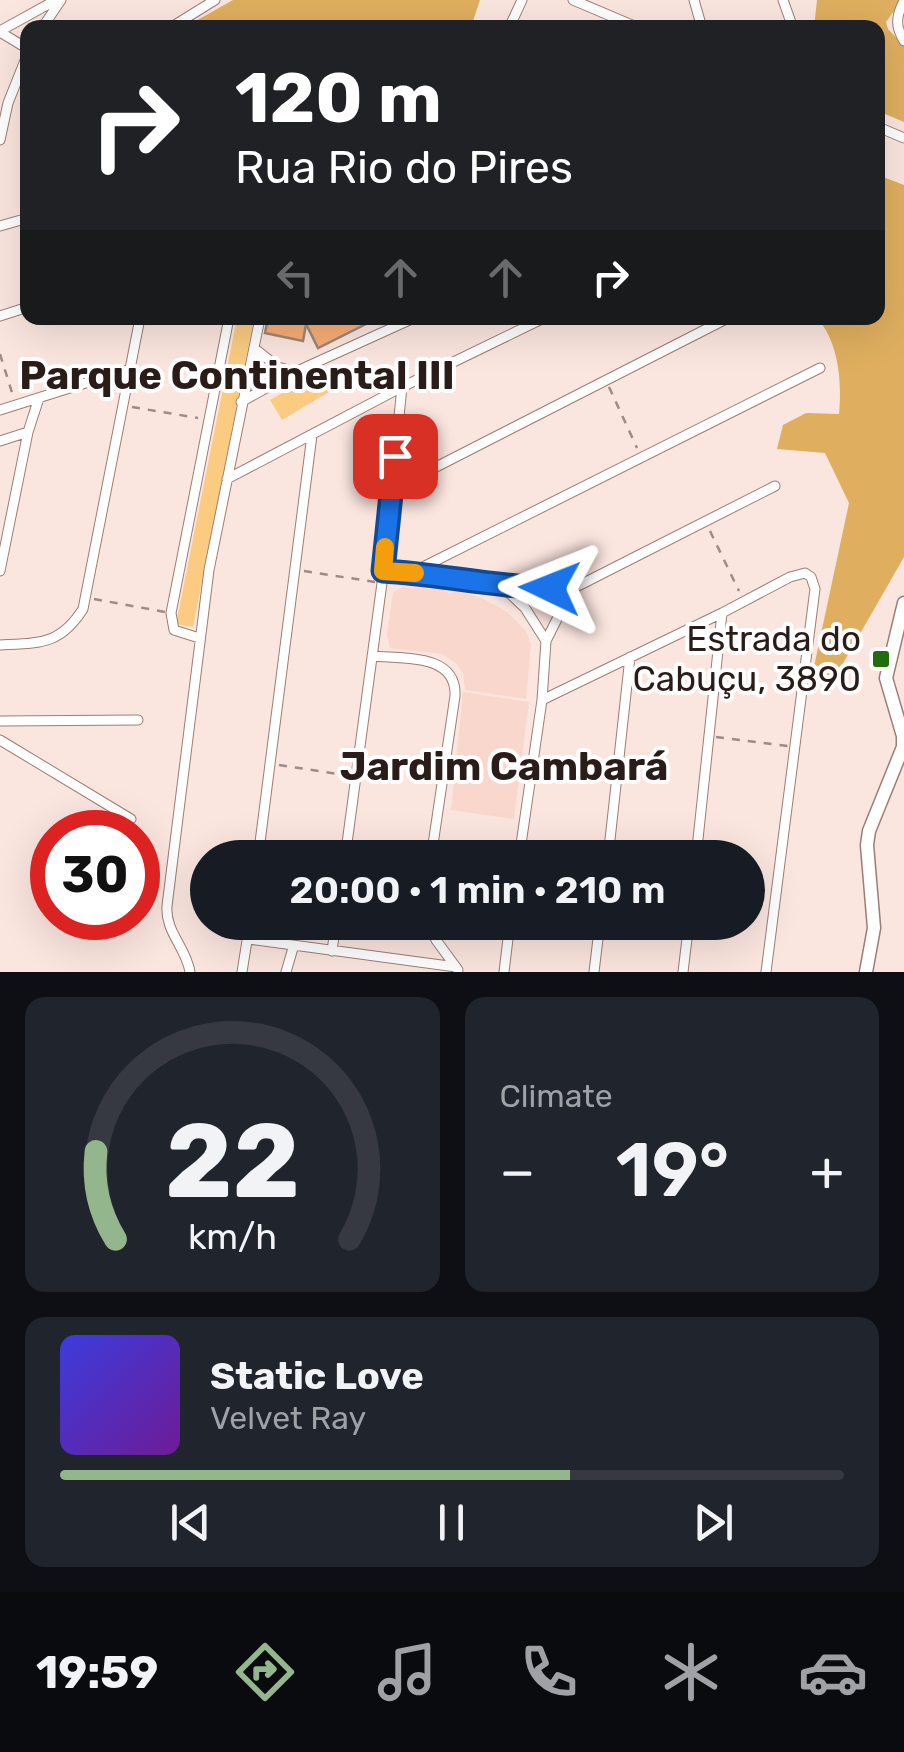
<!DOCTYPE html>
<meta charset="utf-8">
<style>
:root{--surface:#171b24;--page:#20242c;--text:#f1f3f6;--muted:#9ea1a6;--line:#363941;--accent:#93b68d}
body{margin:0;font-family:Rubik,sans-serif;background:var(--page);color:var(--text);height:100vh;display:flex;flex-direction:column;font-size:38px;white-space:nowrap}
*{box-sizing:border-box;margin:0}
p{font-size:32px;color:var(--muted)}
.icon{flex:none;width:55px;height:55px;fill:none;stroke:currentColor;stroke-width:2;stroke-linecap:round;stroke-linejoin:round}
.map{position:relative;height:972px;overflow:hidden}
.details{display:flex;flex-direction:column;gap:25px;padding:25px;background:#0d0f14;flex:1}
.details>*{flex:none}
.banner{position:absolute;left:20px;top:20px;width:865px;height:305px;border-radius:20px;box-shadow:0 10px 40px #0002;background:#202124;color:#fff;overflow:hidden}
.speed{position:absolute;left:30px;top:810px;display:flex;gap:20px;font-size:50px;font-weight:700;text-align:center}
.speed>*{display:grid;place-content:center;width:130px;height:130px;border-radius:50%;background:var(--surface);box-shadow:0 10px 40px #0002;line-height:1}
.speed .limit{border:15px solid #d22;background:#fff;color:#111}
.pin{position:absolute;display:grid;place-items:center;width:85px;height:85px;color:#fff;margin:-42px;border-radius:20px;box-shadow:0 5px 15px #0006}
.me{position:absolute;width:110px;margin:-55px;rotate:272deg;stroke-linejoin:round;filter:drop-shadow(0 0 8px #0008)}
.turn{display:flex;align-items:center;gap:35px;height:210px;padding:0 50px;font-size:45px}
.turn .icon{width:130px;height:130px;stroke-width:2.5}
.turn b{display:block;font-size:70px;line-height:85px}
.lanes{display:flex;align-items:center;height:95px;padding:0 50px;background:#0003;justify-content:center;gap:50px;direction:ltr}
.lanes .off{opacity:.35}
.big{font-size:75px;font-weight:600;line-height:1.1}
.details .card{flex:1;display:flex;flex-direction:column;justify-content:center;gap:15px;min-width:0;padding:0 35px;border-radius:20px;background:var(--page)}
.details .dial{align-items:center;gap:0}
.dial svg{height:260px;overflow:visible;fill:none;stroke:var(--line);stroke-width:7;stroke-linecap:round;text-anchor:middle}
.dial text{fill:var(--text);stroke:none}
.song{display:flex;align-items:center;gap:30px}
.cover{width:120px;height:120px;border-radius:15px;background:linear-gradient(135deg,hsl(240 70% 55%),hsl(280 70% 35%))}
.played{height:10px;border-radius:5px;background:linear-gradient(90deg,var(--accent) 65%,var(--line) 65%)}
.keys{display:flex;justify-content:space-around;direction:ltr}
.heat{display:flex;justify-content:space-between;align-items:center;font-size:55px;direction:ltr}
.details .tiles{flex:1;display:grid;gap:25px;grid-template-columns:1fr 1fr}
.card:last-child{grid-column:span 2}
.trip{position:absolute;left:190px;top:840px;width:575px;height:100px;border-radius:50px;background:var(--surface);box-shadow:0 10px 40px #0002;font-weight:600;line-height:100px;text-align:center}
.menu{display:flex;height:160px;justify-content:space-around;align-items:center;background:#090b0e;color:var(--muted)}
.menu .icon{width:70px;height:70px}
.menu .selected{color:var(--accent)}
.menu b{font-size:45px;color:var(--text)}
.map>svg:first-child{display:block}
.built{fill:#fad7cd}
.green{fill:#facb80}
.forest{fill:#dfaf5f}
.building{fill:#f8ae76;stroke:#a18774;stroke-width:2.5}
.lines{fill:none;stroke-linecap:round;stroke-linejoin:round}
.minor-casing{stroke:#9d7d74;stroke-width:11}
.secondary-casing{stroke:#9d7d74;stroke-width:15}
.path{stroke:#9d8b87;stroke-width:2.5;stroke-dasharray:8 8;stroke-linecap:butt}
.minor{stroke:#fff;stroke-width:9}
.secondary{stroke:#fff;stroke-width:12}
.route-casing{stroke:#114b97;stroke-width:25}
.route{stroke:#1a73e8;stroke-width:18}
.slow{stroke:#f59e0b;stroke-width:18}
.poi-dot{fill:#216c0d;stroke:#fff;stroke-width:4}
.labels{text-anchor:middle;stroke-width:8;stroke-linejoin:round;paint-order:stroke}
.poi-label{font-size:35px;fill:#291c19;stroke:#fff;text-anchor:end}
.quarter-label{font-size:40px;font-weight:bold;fill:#291c19;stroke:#fff}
</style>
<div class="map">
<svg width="904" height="972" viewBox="0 0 904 972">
<rect width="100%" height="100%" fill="#fbe5df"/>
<path class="built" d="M403 587 442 589 450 594 454 590 482 598 507 612 526 631 531 644 526 699 465 690 463 673 456 663 442 654 390 648 387 635 393 592Z
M463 692 529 702 514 819 451 810Z"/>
<path class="green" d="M237 318H254L193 627 176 624Z
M327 367 339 386 282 420 270 400Z"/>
<path class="forest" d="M233 0H480L471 27H185Z
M817 0H902L886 22 888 29 904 46V122L878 111V28L814 27Z
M878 175 904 185V557L834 679 812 676 849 503 825 453 777 449 783 425 806 413 839 414C842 383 839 342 817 318H878Z"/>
<path class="building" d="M268 318H378L318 348 306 324 303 341 265 333Z"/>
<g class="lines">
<g class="minor-casing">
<path id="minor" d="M573 0 639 28
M694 0 702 28
M783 0 793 28
M904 1C896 16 895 26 904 41
M42 28 61 0
M170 28 215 0
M509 28 522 0
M0 31 56 0
M0 32 28 49
M878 127 904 138
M0 140 8 103 28 53
M0 226 28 218
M0 316 28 307
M254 348 278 367 295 372 414 318
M241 402 295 372
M0 410 130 369
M0 441 28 432
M227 479 402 387 544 318
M391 490 728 318
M0 571 28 432 39 398
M383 571 413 572 502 587 572 589
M413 572 820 368
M504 588 525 608 546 641
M199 638 174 630 171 613 229 318
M0 645C40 643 60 645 83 609L140 318
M372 656C403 659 457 653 455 696L431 858
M542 700 722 613 790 577 805 573 811 577 815 589 766 972
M0 721 138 720
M0 740 131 819
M258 858 312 435
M345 858 382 583 402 387
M519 858 542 700 546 641 572 589 775 486
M608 858 630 657
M696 858 722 613
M428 922 436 940 458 970
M248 939 456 967
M332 951 336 922
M190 972C186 947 165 932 167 906L209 570 260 318
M242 972 250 922
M286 972 293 948
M504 972 510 922
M594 972 600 922
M683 972 689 922"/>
</g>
<g class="secondary-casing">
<path id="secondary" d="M866 972 874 928 867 845 869 831 903 747V736L886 678 904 603"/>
</g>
<path class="path" d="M0 354 14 399
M609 387 637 448
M132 407 198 418
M710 531 739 591
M304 571 375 582
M94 599 165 612
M716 737 788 746
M279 765 345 775"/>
<use href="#minor" class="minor"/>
<use href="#secondary" class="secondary"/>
</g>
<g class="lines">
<g class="route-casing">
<path id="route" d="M395 456 383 571C439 574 494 587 550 588"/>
</g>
<use href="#route" class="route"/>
<path class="slow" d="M385 547 383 571 415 573"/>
</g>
<rect class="poi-dot" x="871" y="649" width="20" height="20" rx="5"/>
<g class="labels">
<g class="poi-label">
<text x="861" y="651">Estrada do<tspan x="861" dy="40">Cabuçu, 3890</tspan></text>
</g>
<g class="quarter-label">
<text x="237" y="389">Parque Continental III</text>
<text x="504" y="780">Jardim Cambará</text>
</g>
</g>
</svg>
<div class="speed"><div class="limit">30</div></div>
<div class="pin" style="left:395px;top:456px;background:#d93025"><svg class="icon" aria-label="arrive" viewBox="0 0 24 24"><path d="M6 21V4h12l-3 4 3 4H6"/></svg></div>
<svg class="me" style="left:550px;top:588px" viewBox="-20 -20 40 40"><path d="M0-17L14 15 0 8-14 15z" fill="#1a73e8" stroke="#fff" stroke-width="4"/></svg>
<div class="trip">20:00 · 1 min · 210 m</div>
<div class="banner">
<div class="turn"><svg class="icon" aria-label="right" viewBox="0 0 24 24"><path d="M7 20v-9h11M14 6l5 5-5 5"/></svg><div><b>120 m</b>Rua Rio do Pires</div></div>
<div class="lanes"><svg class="icon off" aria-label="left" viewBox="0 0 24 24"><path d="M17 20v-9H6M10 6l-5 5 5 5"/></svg><svg class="icon off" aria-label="ahead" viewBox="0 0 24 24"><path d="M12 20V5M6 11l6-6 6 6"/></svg><svg class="icon off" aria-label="ahead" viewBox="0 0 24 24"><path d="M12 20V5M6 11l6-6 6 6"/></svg><svg class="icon" aria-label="right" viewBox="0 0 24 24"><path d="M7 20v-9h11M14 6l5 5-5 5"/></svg></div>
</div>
</div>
<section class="details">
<div class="tiles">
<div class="card dial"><svg viewBox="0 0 100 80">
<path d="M14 69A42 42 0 1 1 86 69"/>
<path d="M14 69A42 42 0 0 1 8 42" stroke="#93b68d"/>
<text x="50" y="56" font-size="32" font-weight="700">22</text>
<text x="50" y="72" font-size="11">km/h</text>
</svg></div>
<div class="card"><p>Climate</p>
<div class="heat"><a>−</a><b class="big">19°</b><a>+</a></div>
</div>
<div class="card">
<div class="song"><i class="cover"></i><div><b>Static Love</b><p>Velvet Ray</p></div></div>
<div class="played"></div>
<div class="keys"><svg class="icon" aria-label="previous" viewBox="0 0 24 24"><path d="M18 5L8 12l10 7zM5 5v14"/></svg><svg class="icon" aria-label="pause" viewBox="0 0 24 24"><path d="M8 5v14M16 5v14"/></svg><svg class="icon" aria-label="next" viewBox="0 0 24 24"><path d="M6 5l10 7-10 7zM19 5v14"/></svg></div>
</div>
</div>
</section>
<nav class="menu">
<b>19:59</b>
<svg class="icon selected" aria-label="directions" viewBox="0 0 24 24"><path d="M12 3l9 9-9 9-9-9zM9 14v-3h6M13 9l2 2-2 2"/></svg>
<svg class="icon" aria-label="music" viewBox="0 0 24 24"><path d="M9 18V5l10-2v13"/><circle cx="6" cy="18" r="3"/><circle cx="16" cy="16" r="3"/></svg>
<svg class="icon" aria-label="phone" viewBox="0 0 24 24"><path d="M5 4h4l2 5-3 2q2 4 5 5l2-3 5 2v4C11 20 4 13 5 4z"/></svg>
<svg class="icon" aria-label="climate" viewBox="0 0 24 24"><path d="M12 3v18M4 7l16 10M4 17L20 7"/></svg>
<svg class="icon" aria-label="car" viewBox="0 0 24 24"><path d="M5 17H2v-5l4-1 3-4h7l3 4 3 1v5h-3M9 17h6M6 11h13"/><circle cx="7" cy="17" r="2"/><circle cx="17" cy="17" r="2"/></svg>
</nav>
